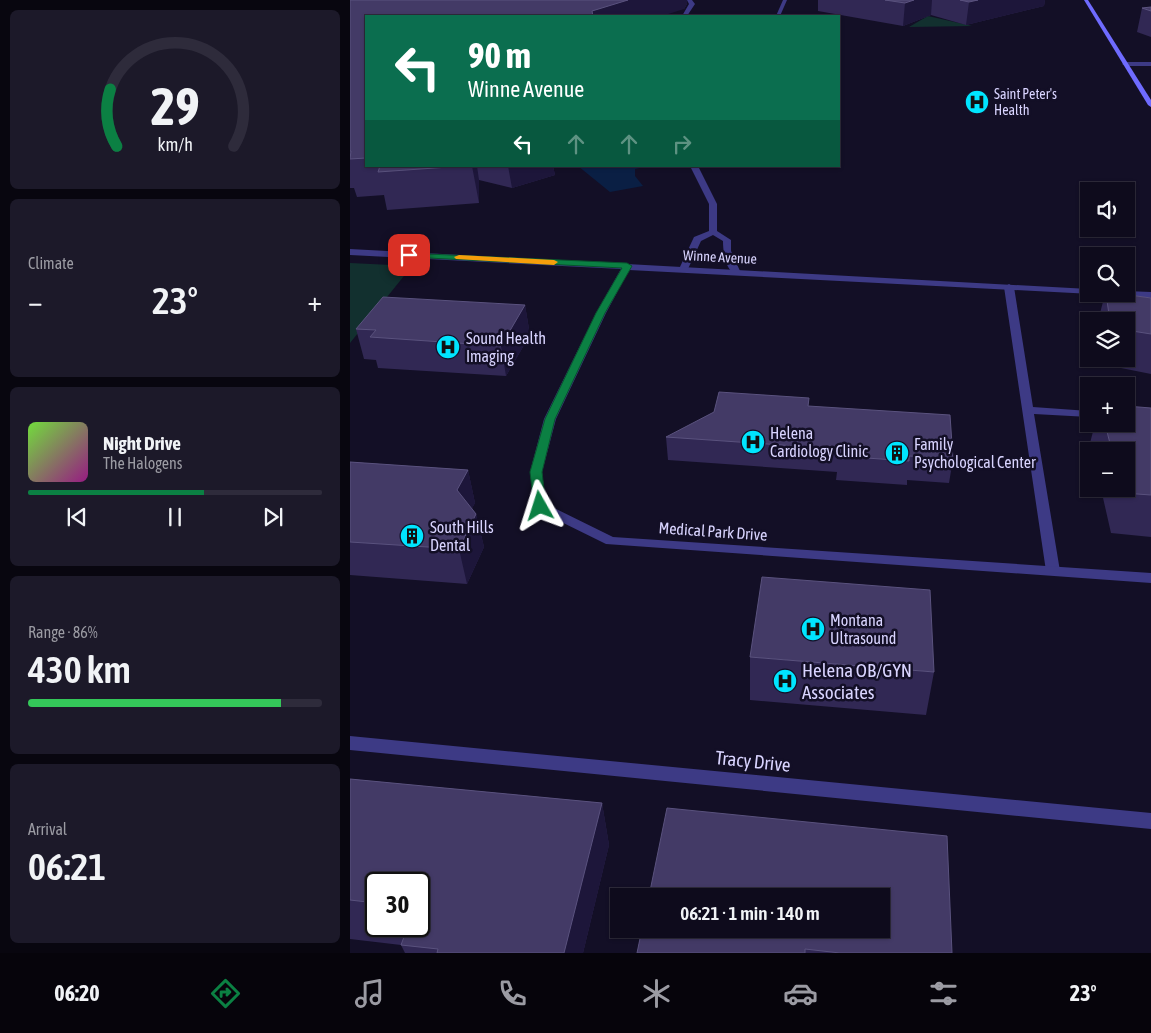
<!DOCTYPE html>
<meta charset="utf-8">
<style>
:root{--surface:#0e0b1c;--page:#1c1929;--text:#f1f3f6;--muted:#9b9ba3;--line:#2e2b3b;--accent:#0b8043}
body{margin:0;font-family:"Asap Condensed",sans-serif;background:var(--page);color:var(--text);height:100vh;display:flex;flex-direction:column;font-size:19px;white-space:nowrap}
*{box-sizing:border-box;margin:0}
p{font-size:16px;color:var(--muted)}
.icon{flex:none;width:28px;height:28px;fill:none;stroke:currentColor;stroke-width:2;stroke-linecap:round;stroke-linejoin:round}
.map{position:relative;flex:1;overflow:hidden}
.sheet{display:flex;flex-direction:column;gap:10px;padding:10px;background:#08060f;width:350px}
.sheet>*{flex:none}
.top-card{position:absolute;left:15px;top:15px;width:475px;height:152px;border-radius:0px;box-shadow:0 1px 4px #0004,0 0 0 1px var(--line);background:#0b6e4f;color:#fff;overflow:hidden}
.tools{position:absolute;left:730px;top:182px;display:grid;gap:10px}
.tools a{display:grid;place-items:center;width:55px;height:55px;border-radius:0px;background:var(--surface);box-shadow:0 1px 4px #0004,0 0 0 1px var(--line);font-size:25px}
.speed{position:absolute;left:15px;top:872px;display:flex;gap:10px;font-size:25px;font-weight:700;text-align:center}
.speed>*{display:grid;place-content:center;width:65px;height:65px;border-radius:50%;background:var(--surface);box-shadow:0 1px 4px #0004,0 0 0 1px var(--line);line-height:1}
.speed .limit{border:2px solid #111;border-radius:8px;background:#fff;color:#111}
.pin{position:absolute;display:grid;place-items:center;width:42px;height:42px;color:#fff;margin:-21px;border-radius:10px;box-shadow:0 2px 8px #0006}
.me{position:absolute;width:55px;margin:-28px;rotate:354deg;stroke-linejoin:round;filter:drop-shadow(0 0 4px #0008)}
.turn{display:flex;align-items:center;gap:18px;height:105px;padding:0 20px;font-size:22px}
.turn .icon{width:65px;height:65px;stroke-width:2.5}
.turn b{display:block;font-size:35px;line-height:42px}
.lanes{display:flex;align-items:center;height:48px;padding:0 20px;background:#0003;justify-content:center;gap:25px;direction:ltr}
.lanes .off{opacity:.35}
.big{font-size:38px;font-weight:600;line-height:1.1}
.sheet .card{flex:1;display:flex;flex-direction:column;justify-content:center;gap:8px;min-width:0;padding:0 18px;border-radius:8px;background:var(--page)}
.sheet .dial{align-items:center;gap:0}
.dial svg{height:130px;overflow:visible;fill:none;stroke:var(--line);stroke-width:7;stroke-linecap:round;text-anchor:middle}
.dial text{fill:var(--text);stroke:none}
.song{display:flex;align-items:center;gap:15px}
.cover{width:60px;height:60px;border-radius:8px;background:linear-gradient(135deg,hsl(100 70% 55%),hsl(310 70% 35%))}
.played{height:5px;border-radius:2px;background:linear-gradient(90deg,var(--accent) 60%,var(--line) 60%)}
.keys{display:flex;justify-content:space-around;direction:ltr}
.heat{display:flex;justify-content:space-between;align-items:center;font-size:28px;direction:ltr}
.charge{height:8px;border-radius:4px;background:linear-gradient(90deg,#34c759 86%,var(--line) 0)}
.trip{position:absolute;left:260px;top:888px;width:280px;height:50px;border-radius:0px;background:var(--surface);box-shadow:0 1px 4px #0004,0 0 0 1px var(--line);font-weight:600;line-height:50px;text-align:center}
.dock{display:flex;height:80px;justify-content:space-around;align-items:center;background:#06040b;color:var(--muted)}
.dock .icon{width:35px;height:35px}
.dock .on{color:var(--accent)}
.dock b{font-size:22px;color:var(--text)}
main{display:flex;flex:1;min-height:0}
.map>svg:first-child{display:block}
.green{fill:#12302f}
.water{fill:#0a1f44}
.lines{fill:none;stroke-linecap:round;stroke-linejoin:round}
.lane{fill:#3d3a85;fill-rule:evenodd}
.street{fill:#3d3a85;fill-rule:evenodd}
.secondary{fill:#6f6bff;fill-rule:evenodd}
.wall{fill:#312854;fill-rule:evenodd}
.shaded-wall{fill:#1d163a}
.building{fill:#433a66;stroke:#5a527e}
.route{fill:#0b8043;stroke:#07532c}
.slow{fill:#f59e0b}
.labels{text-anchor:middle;stroke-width:5;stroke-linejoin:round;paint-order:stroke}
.far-poi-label{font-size:14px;fill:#d9d4ff;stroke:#130f26;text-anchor:start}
.far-street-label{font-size:14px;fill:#d9d4ff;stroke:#130f26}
.poi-label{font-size:16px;fill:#d9d4ff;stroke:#130f26;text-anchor:start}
.street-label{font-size:16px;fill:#d9d4ff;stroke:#130f26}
.near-poi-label{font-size:19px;fill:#d9d4ff;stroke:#130f26;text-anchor:start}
.near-street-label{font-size:19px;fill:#d9d4ff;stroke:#130f26}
</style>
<main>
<section class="sheet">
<div class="card dial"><svg viewBox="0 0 100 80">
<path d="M14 69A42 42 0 1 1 86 69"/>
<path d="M14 69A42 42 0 0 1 10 34" stroke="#0b8043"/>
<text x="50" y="56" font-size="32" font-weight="700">29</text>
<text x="50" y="72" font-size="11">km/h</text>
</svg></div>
<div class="card"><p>Climate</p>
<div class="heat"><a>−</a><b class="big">23°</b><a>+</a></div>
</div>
<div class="card">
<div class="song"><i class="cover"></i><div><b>Night Drive</b><p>The Halogens</p></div></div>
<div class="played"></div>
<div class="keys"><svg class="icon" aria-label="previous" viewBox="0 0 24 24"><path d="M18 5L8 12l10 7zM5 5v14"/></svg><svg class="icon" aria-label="pause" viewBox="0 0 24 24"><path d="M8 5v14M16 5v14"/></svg><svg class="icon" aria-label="next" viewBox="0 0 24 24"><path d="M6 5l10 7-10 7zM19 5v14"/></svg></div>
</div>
<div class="card"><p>Range · 86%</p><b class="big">430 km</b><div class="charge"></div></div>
<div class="card"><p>Arrival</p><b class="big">06:21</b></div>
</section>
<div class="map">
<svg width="801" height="953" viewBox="0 0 801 953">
<rect width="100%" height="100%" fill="#130f26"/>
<path class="green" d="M578 16 622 26 559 27Z
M0 263 62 266 0 343Z"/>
<path class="water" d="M228 166 294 167 285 169V176L293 186 260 192Z"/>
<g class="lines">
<path class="lane" d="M337 0H342L345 4 337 16H332L339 4Z
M433 0H437L430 16H426Z
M801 62V66H775L772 64 775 62Z
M340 166H348L367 204V231L381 240V251L390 271 388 273 385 274C375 269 373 251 373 241L363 235 351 241 337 271 334 272 329 269 344 237 359 231V204Z
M659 284 664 287 683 407 739 411V417L684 414 710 571 708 574H698L696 571 654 287Z"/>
<path class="street" d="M0 249 739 289V294H742L279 270 256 313 206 419 192 472 196 504 263 537 801 573V583L256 544 185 509 180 472 194 419 246 313 271 269 0 255Z
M776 291 801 292V298L772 296 770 294H776Z
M0 736 801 813V829L0 750Z"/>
<path class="secondary" d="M734 0H738L801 100V107L798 105Z"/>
</g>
<path class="wall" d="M0 0H337V4L334 9 16 16V166H203L205 175 162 188 129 180V203L37 210 34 195 7 197 4 188H0Z
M468 0H695L694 6 616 25 581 15 553 26 468 11Z
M801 7V37L787 32 792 8Z
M755 294H772L801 298V374L751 364V359H776V321H748Z
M175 305 180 335 156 376 28 368 26 360 14 359 6 329Z
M459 398 458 406 603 459 599 483 557 480V485L486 480 487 472 318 460 316 437Z
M801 408V537L761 533 751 489H776V451H742L740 443 745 424H776Z
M0 462 118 470 125 503 122 508 126 514 134 547 117 584 0 575Z
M400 657 584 672 576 715 400 700Z
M0 779 252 803 259 845 233 953H55L51 945 0 939ZM26 884H69V926H26Z
M292 929 602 953H287Z"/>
<path class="shaded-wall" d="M278 0H337V4L334 9 312 16H243L242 11Z
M564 0H582L581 15 553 26 555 3Z
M628 0H695L694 6 616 25 619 2Z
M122 166H127L129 180V203Z
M158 166H203L205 175 162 188Z
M175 305 180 335 156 376 151 346Z
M118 470 125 503 114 524 107 490Z
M126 514 134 547 117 584 109 549Z
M252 803 259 845 233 953H214Z"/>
<path class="building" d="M0 0H278L242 11 243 16H16V158L0 159 1 151H0Z
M535 0H564L555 3Z
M610 0H628L619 2Z
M801 7V11L792 8Z
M30 166H113L28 172Z
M756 294H772L801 298V334L776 330V321H760Z
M33 297 175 305 151 346 20 337 26 330 6 329Z
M369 392 459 398 458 406 600 415 603 459 559 456V461L488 456 489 449 316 437 364 412Z
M776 406 801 408V495L773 493 772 489H776V451H762L755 424H776Z
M0 462 118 470 107 490 126 514 109 549 0 542Z
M412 577 580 590 584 672 400 657Z
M0 779 252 803 214 953H87L88 949 51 945 58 926H69V884H26V903L0 900Z
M317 808 597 836 602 953H490L455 949V953H287L292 929H531V896H299Z"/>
<path class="route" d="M56 253 277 263 282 266 255 313 205 419 192 472 196 506 194 509H186L184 506 180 472 195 419 246 313 272 268 59 257 55 255Z"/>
<path class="slow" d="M109 255 204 260 208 262 204 265 106 259 104 257Z"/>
<defs>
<g id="hospital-disc" transform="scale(1.25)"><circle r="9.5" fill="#00e5ff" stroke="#130f26"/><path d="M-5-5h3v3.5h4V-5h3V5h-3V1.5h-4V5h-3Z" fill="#111"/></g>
<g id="building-disc" transform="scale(1.25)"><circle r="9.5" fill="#00e5ff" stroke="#130f26"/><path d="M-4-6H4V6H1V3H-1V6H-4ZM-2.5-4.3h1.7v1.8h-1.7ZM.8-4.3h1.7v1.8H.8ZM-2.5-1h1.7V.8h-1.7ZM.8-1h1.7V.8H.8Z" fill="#111"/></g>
</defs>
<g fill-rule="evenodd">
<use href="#hospital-disc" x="627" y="102"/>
<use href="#hospital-disc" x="98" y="347"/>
<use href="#hospital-disc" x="403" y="442"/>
<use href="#building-disc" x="547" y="453"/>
<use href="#building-disc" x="62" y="536"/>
<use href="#hospital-disc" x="463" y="629"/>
<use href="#hospital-disc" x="435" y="681"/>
</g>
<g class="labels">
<g class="far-poi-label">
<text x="644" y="99">Saint Peter's<tspan x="644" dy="16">Health</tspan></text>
</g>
<g class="far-street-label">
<text transform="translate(370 257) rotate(3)" y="5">Winne Avenue</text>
</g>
<g class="poi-label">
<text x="116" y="344">Sound Health<tspan x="116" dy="18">Imaging</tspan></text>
<text x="420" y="439">Helena<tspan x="420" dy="18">Cardiology Clinic</tspan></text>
<text x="564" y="450">Family<tspan x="564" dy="18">Psychological Center</tspan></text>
<text x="80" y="533">South Hills<tspan x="80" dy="18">Dental</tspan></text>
<text x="480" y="626">Montana<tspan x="480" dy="18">Ultrasound</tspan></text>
</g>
<g class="street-label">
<text transform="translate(363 531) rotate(4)" y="6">Medical Park Drive</text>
</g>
<g class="near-poi-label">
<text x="452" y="677">Helena OB/GYN<tspan x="452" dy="22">Associates</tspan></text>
</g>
<g class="near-street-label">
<text transform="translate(403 761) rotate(6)" y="7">Tracy Drive</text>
</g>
</g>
</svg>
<div class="tools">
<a><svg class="icon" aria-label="sound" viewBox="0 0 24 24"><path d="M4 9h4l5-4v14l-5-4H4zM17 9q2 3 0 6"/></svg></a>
<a><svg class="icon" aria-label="search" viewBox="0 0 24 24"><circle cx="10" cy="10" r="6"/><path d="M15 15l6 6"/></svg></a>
<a><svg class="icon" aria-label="layers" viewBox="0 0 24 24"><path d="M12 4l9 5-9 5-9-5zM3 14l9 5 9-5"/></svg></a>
<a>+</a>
<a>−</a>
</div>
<div class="speed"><div class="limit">30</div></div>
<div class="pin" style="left:59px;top:255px;background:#d93025"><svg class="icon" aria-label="arrive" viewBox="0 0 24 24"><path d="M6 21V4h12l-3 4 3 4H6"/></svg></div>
<svg class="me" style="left:190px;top:506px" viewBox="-20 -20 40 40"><path d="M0-17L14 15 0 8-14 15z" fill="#0b8043" stroke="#fff" stroke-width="4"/></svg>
<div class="trip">06:21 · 1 min · 140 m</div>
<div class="top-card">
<div class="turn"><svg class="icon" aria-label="left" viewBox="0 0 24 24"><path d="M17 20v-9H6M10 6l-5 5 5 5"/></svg><div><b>90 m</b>Winne Avenue</div></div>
<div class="lanes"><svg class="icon" aria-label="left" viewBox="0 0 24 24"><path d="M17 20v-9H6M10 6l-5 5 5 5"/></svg><svg class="icon off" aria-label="ahead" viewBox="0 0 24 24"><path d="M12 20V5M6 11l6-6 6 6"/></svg><svg class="icon off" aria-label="ahead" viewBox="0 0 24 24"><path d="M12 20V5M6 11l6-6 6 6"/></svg><svg class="icon off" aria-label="right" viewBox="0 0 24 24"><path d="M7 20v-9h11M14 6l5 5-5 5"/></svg></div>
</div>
</div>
</main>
<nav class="dock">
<b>06:20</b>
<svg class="icon on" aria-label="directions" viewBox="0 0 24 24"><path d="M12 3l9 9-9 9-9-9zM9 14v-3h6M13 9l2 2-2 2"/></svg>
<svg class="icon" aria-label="music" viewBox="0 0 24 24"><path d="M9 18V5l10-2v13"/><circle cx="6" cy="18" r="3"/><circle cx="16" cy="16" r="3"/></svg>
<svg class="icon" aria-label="phone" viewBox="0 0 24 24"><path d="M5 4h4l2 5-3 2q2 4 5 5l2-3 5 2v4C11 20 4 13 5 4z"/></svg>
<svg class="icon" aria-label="climate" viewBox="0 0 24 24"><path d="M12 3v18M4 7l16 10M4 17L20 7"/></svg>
<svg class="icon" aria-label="car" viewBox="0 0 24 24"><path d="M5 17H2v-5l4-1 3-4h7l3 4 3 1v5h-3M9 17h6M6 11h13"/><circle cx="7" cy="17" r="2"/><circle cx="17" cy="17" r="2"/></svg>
<svg class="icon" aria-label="filters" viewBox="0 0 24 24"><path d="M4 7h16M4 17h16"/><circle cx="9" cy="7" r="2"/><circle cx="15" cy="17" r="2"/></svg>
<b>23°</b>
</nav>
